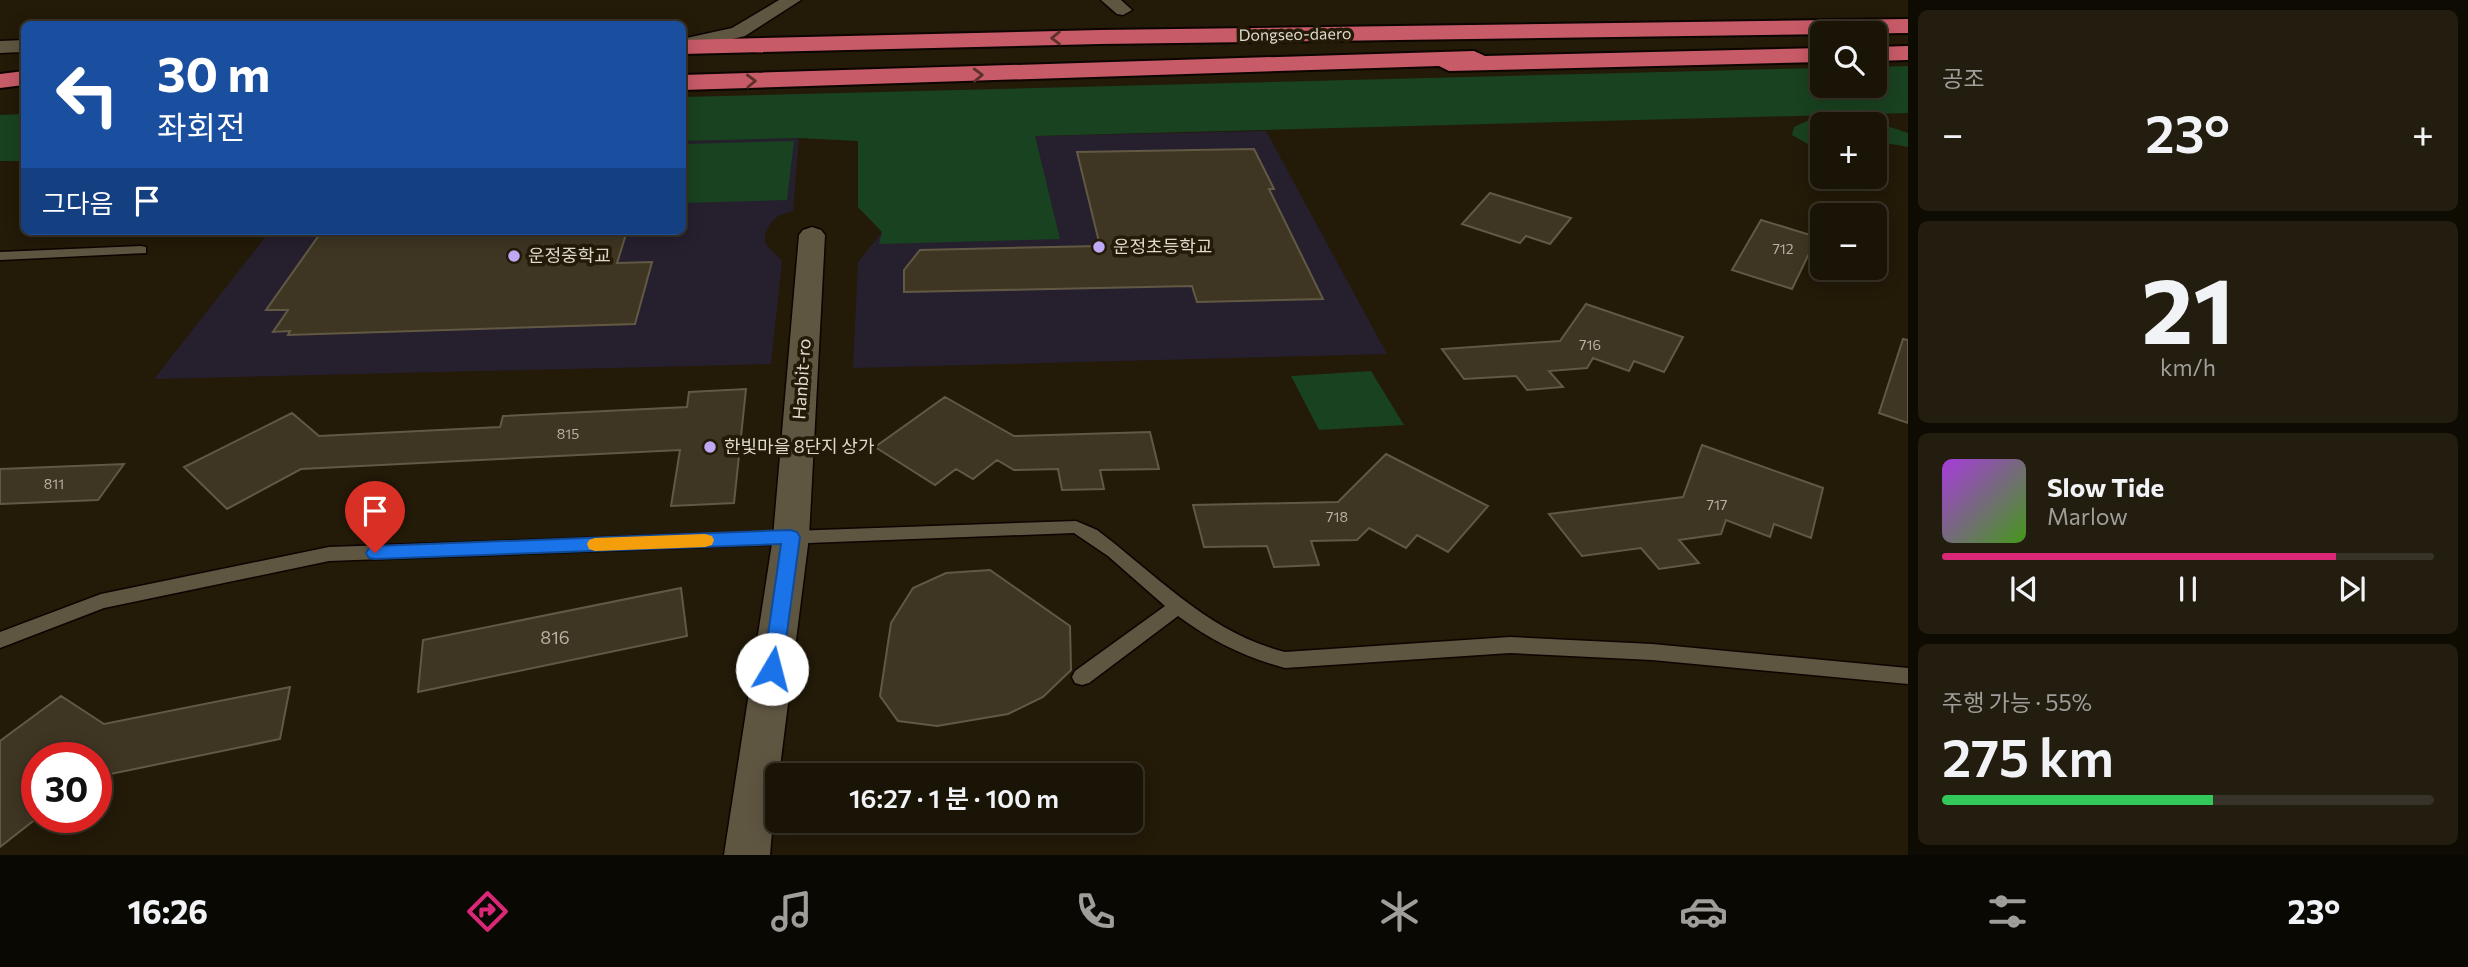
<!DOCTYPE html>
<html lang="ko">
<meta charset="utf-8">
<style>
:root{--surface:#1a1406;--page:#231d10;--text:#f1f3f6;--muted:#9f9e9b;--line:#383328;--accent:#db2777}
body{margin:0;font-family:Commissioner,"Noto Sans KR",sans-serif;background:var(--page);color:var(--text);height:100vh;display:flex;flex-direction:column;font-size:26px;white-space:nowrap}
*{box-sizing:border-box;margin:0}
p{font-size:23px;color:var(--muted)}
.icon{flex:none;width:38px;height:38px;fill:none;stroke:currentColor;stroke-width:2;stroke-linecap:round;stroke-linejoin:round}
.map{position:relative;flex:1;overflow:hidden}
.drawer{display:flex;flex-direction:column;gap:10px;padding:10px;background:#0e0b03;width:560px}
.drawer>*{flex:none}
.top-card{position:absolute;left:21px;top:21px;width:665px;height:214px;border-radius:10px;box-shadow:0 4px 18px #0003,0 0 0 2px var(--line);background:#1a4fa0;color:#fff;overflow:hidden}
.controls{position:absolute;left:1810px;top:21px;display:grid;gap:14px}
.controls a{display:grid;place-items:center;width:77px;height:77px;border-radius:10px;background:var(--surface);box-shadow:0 4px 18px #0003,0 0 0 2px var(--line);font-size:35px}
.speed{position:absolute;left:21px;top:742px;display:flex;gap:14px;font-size:35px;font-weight:700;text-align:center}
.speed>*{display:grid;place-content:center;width:91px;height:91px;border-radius:50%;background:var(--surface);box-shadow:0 4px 18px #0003,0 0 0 2px var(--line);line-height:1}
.speed .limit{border:10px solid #d22;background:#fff;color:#111}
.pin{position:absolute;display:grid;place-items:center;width:60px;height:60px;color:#fff;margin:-72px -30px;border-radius:50% 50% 50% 0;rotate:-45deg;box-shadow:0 0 7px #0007}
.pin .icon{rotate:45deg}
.me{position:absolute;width:77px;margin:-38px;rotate:8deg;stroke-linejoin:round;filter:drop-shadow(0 0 5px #0008)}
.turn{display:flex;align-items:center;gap:24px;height:147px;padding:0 21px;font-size:32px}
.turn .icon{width:91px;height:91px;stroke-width:2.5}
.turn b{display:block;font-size:49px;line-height:60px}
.then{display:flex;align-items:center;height:66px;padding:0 21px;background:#0003;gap:14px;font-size:26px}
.big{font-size:52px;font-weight:600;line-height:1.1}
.drawer .widget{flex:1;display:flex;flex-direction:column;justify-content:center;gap:10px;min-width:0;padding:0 24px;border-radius:10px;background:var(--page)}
.drawer .dial{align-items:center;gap:0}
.dial b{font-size:91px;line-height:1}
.song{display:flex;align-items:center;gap:21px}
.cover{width:84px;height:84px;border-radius:10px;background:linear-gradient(135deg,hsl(280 70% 55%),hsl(100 70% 35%))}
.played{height:7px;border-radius:4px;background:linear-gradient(90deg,var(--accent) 80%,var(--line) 80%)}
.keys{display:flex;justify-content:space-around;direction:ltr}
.heat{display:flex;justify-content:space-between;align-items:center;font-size:38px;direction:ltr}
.charge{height:10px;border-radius:5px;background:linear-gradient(90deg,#34c759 55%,var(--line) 0)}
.trip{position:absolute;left:765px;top:763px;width:378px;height:70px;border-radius:10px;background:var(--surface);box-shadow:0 4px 18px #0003,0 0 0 2px var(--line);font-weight:600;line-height:70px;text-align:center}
.tab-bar{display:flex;height:112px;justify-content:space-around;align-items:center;background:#0a0802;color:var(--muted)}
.tab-bar .icon{width:49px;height:49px}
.tab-bar .on{color:var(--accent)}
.tab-bar b{font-size:32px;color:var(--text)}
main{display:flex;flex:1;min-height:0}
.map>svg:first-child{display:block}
.education{fill:#261f2e}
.green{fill:#194220}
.building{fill:#3e3622;stroke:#625944;stroke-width:2}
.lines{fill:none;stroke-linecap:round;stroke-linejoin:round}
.service-casing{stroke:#0c0500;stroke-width:3}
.minor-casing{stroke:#0c0500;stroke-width:3}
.trunk-casing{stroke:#0c0500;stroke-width:4}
.service{fill:#5f5642;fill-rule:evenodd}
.minor{fill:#5f5642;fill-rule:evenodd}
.trunk{fill:#c85b68;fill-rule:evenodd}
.oneway{stroke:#5d312a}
.route{fill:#1a73e8;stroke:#114b97;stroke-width:2}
.slow{fill:#f59e0b}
.poi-dot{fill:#bfa9f4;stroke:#231a08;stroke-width:2.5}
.labels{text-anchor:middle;stroke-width:7;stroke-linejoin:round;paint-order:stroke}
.number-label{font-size:14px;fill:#b7b1a3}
.far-street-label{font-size:16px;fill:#dfdace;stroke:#231a08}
.poi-label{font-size:18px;fill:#dfdace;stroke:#231a08;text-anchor:start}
.street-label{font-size:18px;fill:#dfdace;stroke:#231a08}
.near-number-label{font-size:18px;fill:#b7b1a3}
</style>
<main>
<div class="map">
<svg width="1908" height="855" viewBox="0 0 1908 855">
<rect width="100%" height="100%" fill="#231a08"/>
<path class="education" d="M1266 131 1387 354 853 368 858 262 882 232 858 207 1035 136Z
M799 138 793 211 778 216 770 224 765 234V243L782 261 771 364 154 379 270 231H682L683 141Z"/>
<path class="green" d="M1908 66V113L1035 136 1060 239 879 244 882 232 858 207V141L799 138 683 141V97L1822 68V86H1874V67Z
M24 114V161H0V115Z
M1838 118C1862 121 1885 124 1908 133V147L1886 143 1874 158V124H1822V152L1792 135 1794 127 1807 121Z
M794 141 787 200 683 203V144Z
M1371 371 1404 425 1319 430 1291 376Z"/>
<path class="building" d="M1254 149 1274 189H1269L1323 299 1197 302 1192 286 904 292V270L920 250 1100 246 1077 152Z
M1490 193 1571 218 1550 244 1526 236 1520 243 1462 224Z
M1761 220 1817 237 1792 289 1732 270Z
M322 231H627L617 263 652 262 635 324 288 335 290 331 273 332 288 310H266Z
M1586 304 1683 337 1664 372 1634 361 1629 371 1593 358 1587 368 1549 371 1563 387 1527 390 1516 376 1464 379 1442 349 1560 341Z
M1903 339 1908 340V423L1879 413Z
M746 389 734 503 671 506 680 450 301 469 227 509 184 467 292 413 319 436 500 427 503 416 687 407 689 392Z
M945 397 1014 436 1150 432 1159 469 1100 470 1104 489 1062 490 1058 469 1014 470 997 460 973 479 956 469 935 485 875 447Z
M1702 445 1823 488 1811 538 1774 524 1770 537 1726 520 1721 534 1679 540 1699 563 1659 569 1641 548 1582 556 1549 514 1683 497Z
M1386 454 1488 506 1448 552 1417 535 1406 548 1369 528 1357 540 1311 541 1319 565 1274 567 1267 546 1204 547 1193 505 1338 502Z
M124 464 98 500 0 504V469Z
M990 570 1070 626 1071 670 1043 697 1008 714 937 726 898 721 880 696 891 623 913 588 946 573Z
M681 588 687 636 418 692 423 640Z
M290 687 280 739 96 777V758H37V818L0 847V741L61 696 104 724Z"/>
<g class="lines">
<g class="service-casing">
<path id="service" d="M141 246 146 247V253L0 260V252Z
M1076 521 1097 530C1158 576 1209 633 1285 652L1510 637 1652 644 1908 668V684L1652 660 1510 653 1285 668C1244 657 1212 641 1178 616L1089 683 1082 685 1075 683 1072 677 1075 671 1165 606 1108 556 1074 533 329 561 104 608 0 648V632L101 594 329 547Z"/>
</g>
<g class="minor-casing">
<path id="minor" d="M779 0H801L745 36 682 51V39L732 28Z
M1101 0H1121L1132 10 1123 15 1117 14Z
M24 40V52L0 53V41Z
M812 227 821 230 825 235 809 537 779 775H777L770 855H724L773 537 799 235 803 230Z"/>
</g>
<g class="trunk-casing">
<path id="trunk" d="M1908 19V33L1100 44 682 54V40L1100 30Z
M1908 46V60L1874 61V47Z
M1822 48V62L1449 71 1439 66 682 90V75L1474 51 1485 56Z
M24 71V85L0 88V74Z"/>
</g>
<use href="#service" class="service"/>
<use href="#minor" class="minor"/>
<use href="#trunk" class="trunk"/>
</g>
<defs><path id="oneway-chevron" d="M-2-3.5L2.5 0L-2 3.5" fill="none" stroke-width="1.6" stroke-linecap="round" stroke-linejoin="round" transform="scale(1.75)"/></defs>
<g class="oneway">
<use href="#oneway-chevron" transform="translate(1056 38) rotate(179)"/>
<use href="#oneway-chevron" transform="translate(978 75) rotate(-2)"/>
<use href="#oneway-chevron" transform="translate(751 81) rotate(-2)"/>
</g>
<path class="route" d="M791 530 797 532 800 537 782 669 779 675 772 677 765 675 763 669 781 544 375 559 369 558 366 553 369 548 375 546Z"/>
<path class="slow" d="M705 534 712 536 714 540 712 545 705 547 595 551 589 549 587 544 589 540 595 538Z"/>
<g class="poi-dot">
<circle cx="1099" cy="247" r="7"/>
<circle cx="514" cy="256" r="7"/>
<circle cx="710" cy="447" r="7"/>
</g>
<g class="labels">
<g class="number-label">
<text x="1783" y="254">712</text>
<text x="1590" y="350">716</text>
<text x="568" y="439">815</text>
<text x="54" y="489">811</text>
<text x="1717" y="510">717</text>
<text x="1337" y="522">718</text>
</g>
<g class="far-street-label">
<text transform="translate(1295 34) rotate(-1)" y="6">Dongseo-daero</text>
</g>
<g class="poi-label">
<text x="1113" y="253">운정초등학교</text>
<text x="528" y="262">운정중학교</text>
<text x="724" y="453">한빛마을 8단지 상가</text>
</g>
<g class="street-label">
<text transform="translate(802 379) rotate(-86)" y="6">Hanbit-ro</text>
</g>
<g class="near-number-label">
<text x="555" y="644">816</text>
</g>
</g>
</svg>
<div class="controls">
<a><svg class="icon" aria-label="search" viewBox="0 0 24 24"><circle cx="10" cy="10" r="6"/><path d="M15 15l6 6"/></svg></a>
<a>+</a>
<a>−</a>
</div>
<div class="speed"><div class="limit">30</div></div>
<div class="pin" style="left:375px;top:553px;background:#d93025"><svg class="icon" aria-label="arrive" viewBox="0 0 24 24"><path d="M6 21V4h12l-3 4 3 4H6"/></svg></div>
<svg class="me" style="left:772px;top:669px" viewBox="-20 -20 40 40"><circle r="19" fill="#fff"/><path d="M0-13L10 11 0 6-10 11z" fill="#1a73e8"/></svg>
<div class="trip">16:27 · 1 분 · 100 m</div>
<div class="top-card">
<div class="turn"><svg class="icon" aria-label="left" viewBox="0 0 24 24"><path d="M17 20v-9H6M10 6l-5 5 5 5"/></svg><div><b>30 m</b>좌회전</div></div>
<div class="then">그다음<svg class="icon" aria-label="arrive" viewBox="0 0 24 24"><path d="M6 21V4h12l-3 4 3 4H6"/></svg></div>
</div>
</div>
<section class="drawer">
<div class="widget"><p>공조</p>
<div class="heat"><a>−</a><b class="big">23°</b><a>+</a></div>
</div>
<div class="widget dial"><b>21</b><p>km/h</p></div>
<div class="widget">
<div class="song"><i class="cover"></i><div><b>Slow Tide</b><p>Marlow</p></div></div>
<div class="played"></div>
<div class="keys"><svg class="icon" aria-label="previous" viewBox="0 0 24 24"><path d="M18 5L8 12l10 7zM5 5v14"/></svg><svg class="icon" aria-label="pause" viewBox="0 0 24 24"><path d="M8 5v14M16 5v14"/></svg><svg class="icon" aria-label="next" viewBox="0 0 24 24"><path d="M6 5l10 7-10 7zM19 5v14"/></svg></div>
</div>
<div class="widget"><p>주행 가능 · 55%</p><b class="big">275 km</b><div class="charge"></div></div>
</section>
</main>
<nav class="tab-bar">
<b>16:26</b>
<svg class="icon on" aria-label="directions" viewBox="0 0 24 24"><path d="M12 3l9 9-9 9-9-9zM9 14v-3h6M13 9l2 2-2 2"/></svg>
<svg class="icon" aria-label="music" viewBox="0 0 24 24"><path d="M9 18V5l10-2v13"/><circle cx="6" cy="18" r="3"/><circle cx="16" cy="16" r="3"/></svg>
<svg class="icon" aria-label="phone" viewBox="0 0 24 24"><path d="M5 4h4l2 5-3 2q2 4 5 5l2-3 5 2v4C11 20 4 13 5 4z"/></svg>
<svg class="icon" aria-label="climate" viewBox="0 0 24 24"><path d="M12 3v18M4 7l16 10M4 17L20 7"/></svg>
<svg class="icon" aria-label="car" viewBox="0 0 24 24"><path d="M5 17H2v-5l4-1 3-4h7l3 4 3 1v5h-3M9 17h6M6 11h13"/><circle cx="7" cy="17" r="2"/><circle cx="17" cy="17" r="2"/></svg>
<svg class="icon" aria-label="filters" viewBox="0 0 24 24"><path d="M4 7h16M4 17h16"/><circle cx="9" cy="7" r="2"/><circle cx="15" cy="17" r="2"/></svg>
<b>23°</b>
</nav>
